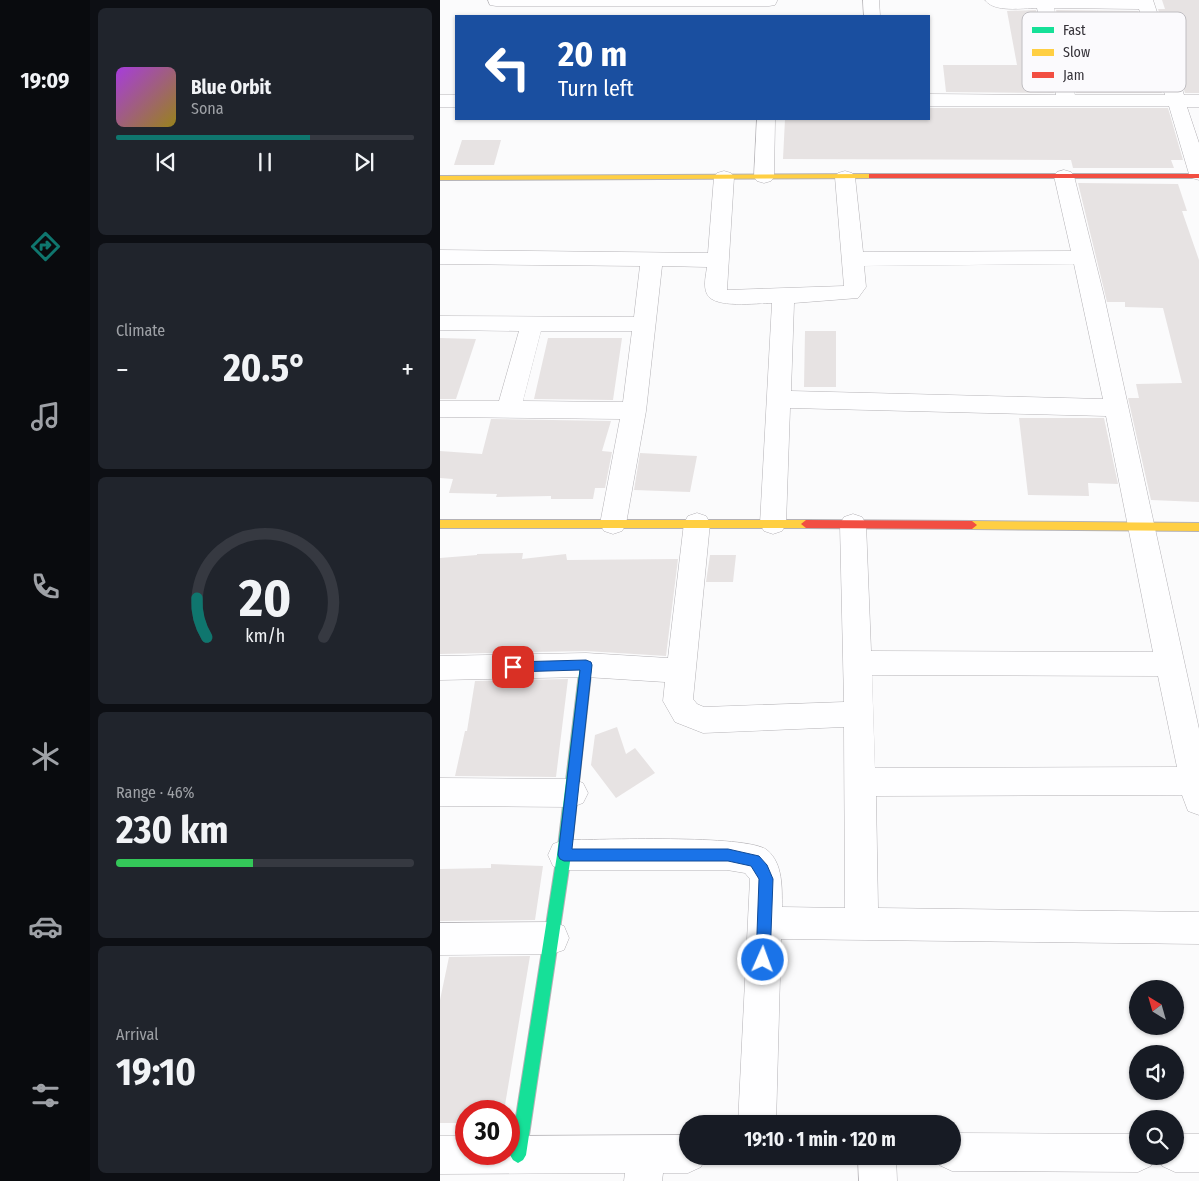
<!DOCTYPE html>
<meta charset="utf-8">
<style>
:root{--surface:#171b24;--page:#20242c;--text:#f1f3f6;--muted:#9ea1a6;--line:#363941;--accent:#0f766e}
body{margin:0;font-family:"Fira Sans Condensed",sans-serif;background:var(--page);color:var(--text);height:100vh;display:flex;flex-direction:column;font-size:19px;white-space:nowrap}
*{box-sizing:border-box;margin:0}
p{font-size:16px;color:var(--muted)}
.icon{flex:none;width:28px;height:28px;fill:none;stroke:currentColor;stroke-width:2;stroke-linecap:round;stroke-linejoin:round}
.map{position:relative;flex:1;overflow:hidden}
.side{display:flex;flex-direction:column;gap:8px;padding:8px;background:#0d0f14;width:350px}
.side>*{flex:none}
.top-card{position:absolute;left:15px;top:15px;width:475px;height:105px;border-radius:0px;box-shadow:0 1px 4px #0004;background:#1a4fa0;color:#fff;overflow:hidden}
.needle{width:32px;rotate:323deg}
.buttons{position:absolute;left:689px;top:980px;display:grid;gap:10px}
.buttons a{display:grid;place-items:center;width:55px;height:55px;border-radius:50%;background:var(--surface);box-shadow:0 1px 4px #0004;font-size:25px}
.speed{position:absolute;left:15px;top:1100px;display:flex;gap:10px;font-size:25px;font-weight:700;text-align:center}
.speed>*{display:grid;place-content:center;width:65px;height:65px;border-radius:50%;background:var(--surface);box-shadow:0 1px 4px #0004;line-height:1}
.speed .limit{border:8px solid #d22;background:#fff;color:#111}
.pin{position:absolute;display:grid;place-items:center;width:42px;height:42px;color:#fff;margin:-21px;border-radius:10px;box-shadow:0 2px 8px #0006}
.me{position:absolute;width:55px;margin:-28px;rotate:2deg;stroke-linejoin:round;filter:drop-shadow(0 0 4px #0008)}
.turn{display:flex;align-items:center;gap:18px;height:105px;padding:0 20px;font-size:22px}
.turn .icon{width:65px;height:65px;stroke-width:2.5}
.turn b{display:block;font-size:35px;line-height:42px}
.big{font-size:38px;font-weight:700;line-height:1.1}
.side .card{flex:1;display:flex;flex-direction:column;justify-content:center;gap:8px;min-width:0;padding:0 18px;border-radius:8px;background:var(--page)}
.side .dial{align-items:center;gap:0}
.dial svg{height:130px;overflow:visible;fill:none;stroke:var(--line);stroke-width:7;stroke-linecap:round;text-anchor:middle}
.dial text{fill:var(--text);stroke:none}
.song{display:flex;align-items:center;gap:15px}
.cover{width:60px;height:60px;border-radius:8px;background:linear-gradient(135deg,hsl(280 70% 55%),hsl(50 70% 35%))}
.played{height:5px;border-radius:2px;background:linear-gradient(90deg,var(--accent) 65%,var(--line) 65%)}
.keys{display:flex;justify-content:space-around;direction:ltr}
.heat{display:flex;justify-content:space-between;align-items:center;font-size:28px;direction:ltr}
.charge{height:8px;border-radius:4px;background:linear-gradient(90deg,#34c759 46%,var(--line) 0)}
.trip{position:absolute;left:239px;top:1115px;width:282px;height:50px;border-radius:25px;background:var(--surface);box-shadow:0 1px 4px #0004;font-weight:700;line-height:50px;text-align:center}
main{display:flex;flex:1;min-height:0}
.dock{display:flex;flex-direction:column;width:90px;justify-content:space-around;align-items:center;background:#090b0e;color:var(--muted)}
.dock .icon{width:35px;height:35px}
.dock .active{color:var(--accent)}
.dock b{font-size:22px;color:var(--text)}
.map>svg:first-child{display:block}
.building{fill:#e7e3e3}
.lines{fill:none;stroke-linecap:round;stroke-linejoin:round}
.street-casing{stroke:#b4b2b6;stroke-width:1}
.fast-casing{stroke:#b4b2b6;stroke-width:2}
.slow-casing{stroke:#b4b2b6;stroke-width:2}
.jam-casing{stroke:#b4b2b6;stroke-width:2}
.street{fill:#fefeff;fill-rule:evenodd}
.fast{fill:#16e098;fill-rule:evenodd}
.slow{fill:#ffcf43;fill-rule:evenodd}
.jam{fill:#f24e42;fill-rule:evenodd}
.route{fill:#1a73e8;stroke:#114b97}
.key{fill:#fbfafd;stroke:#c0bec2;stroke-width:1}
.key-label{font-size:14px;fill:#353239}
</style>
<main>
<nav class="dock">
<b>19:09</b>
<svg class="icon active" aria-label="directions" viewBox="0 0 24 24"><path d="M12 3l9 9-9 9-9-9zM9 14v-3h6M13 9l2 2-2 2"/></svg>
<svg class="icon" aria-label="music" viewBox="0 0 24 24"><path d="M9 18V5l10-2v13"/><circle cx="6" cy="18" r="3"/><circle cx="16" cy="16" r="3"/></svg>
<svg class="icon" aria-label="phone" viewBox="0 0 24 24"><path d="M5 4h4l2 5-3 2q2 4 5 5l2-3 5 2v4C11 20 4 13 5 4z"/></svg>
<svg class="icon" aria-label="climate" viewBox="0 0 24 24"><path d="M12 3v18M4 7l16 10M4 17L20 7"/></svg>
<svg class="icon" aria-label="car" viewBox="0 0 24 24"><path d="M5 17H2v-5l4-1 3-4h7l3 4 3 1v5h-3M9 17h6M6 11h13"/><circle cx="7" cy="17" r="2"/><circle cx="17" cy="17" r="2"/></svg>
<svg class="icon" aria-label="filters" viewBox="0 0 24 24"><path d="M4 7h16M4 17h16"/><circle cx="9" cy="7" r="2"/><circle cx="15" cy="17" r="2"/></svg>
</nav>
<section class="side">
<div class="card">
<div class="song"><i class="cover"></i><div><b>Blue Orbit</b><p>Sona</p></div></div>
<div class="played"></div>
<div class="keys"><svg class="icon" aria-label="previous" viewBox="0 0 24 24"><path d="M18 5L8 12l10 7zM5 5v14"/></svg><svg class="icon" aria-label="pause" viewBox="0 0 24 24"><path d="M8 5v14M16 5v14"/></svg><svg class="icon" aria-label="next" viewBox="0 0 24 24"><path d="M6 5l10 7-10 7zM19 5v14"/></svg></div>
</div>
<div class="card"><p>Climate</p>
<div class="heat"><a>−</a><b class="big">20.5°</b><a>+</a></div>
</div>
<div class="card dial"><svg viewBox="0 0 100 80">
<path d="M14 69A42 42 0 1 1 86 69"/>
<path d="M14 69A42 42 0 0 1 8 45" stroke="#0f766e"/>
<text x="50" y="56" font-size="32" font-weight="700">20</text>
<text x="50" y="72" font-size="11">km/h</text>
</svg></div>
<div class="card"><p>Range · 46%</p><b class="big">230 km</b><div class="charge"></div></div>
<div class="card"><p>Arrival</p><b class="big">19:10</b></div>
</section>
<div class="map">
<svg width="759" height="1181" viewBox="0 0 759 1181">
<rect width="100%" height="100%" fill="#fbfbfc"/>
<path class="building" d="M722 0H759V93H745L718 9H725Z
M596 10 614 93 506 92 503 65H577L567 11Z
M616 10 698 11 722 93H636Z
M489 108H728L743 160H731L734 168H633L631 160 343 159 345 119H489Z
M22 140H61L54 165H14Z
M638 183 738 184 747 211H742L759 260V502L711 500 688 398H699L696 384 742 383 723 308 685 307V302H667Z
M365 331H396V387H364Z
M0 338 36 339 16 399H0Z
M108 338H182L173 400 94 399Z
M579 418H664L678 484 648 483 649 496 588 495Z
M51 419 171 421 162 451 172 452 165 488H155L153 499H111V496L56 497 57 494 9 493 13 479 0 478V451L42 454Z
M200 453 257 456 250 492 194 490Z
M83 553 82 559 126 554 127 560 238 559 226 656 146 651 0 654V558L37 555V554Z
M270 555H296L293 582H266Z
M128 679 116 777 15 776 25 731H27L35 681Z
M177 727 186 754 195 748 215 773 176 798 151 765 155 735Z
M51 864 103 866 95 920 0 921V869L51 868Z
M90 956 64 1111H26V1123H0V1000L9 957Z"/>
<g class="lines">
<g class="street-casing">
<path id="street" d="M48 0H337V1L335 5 329 6H56L50 5Z
M423 0H439L440 16H424Z
M545 0H713L744 95H759V107H747L759 143V180L752 178 749 174 729 106H489V94L616 95 597 8C582 8 554 13 545 0ZM614 8 699 9 725 95H635Z
M0 95H16V107H0Z
M317 119H335L334 177 331 181 324 183 317 181 314 177Z
M624 170 631 172 634 176 664 296 759 729V815L748 811 742 795 436 796 438 908 759 912V944L341 939 336 1124H298L310 879 305 873 287 870H124L113 866 108 855 113 844 124 840C157 840 307 834 327 850 343 863 342 888 342 907L405 908 404 727 263 733 235 722 223 701 225 682 146 677 0 680V656L146 653 228 658 244 523 248 516 257 513 266 516 270 523 253 699 257 704 264 707 404 702 400 524 404 517 413 514 422 517 426 524 431 651 713 652 666 416 350 408 346 524 342 531 333 534 324 531 320 524 332 303C317 303 274 309 267 294 263 286 266 275 267 267L222 266 206 411 186 524 182 531 173 534 164 531 160 524 180 419 0 417V401H59L79 331 0 330V316L194 317 200 266 0 264V250L268 253 274 177 277 173 284 171 291 173 294 177 287 290 404 286 395 177 398 173 405 171 412 173 415 177 423 252 631 251 614 176 617 172ZM634 264 663 399 351 391 354 303 418 298 426 287 424 266ZM101 331H192L183 402 83 401ZM432 675 718 676 737 767 435 768Z
M0 778 132 779 143 783 148 793 143 803 132 807 0 806Z
M112 922 124 926 129 938 124 950 112 954 0 955V923Z
M512 1133 698 1134V1156H716L711 1166 698 1172 512 1171 499 1165 495 1156H512Z
M735 1134H759V1172H735L722 1166 717 1156H735Z
M248 1135V1156H266L261 1167 248 1173H223L222 1181H184L185 1173 0 1174V1136H26V1154H69V1136Z
M418 1156H456L457 1181H419Z"/>
</g>
<g class="fast-casing">
<path id="fast" d="M146 660 150 662 152 665 131 855 86 1155 83 1160 78 1163 73 1160 70 1155 117 855 140 665 142 662Z"/>
</g>
<g class="slow-casing">
<path id="slow" d="M432 174H435V178L0 180V176Z
M0 520H366L371 524 366 528H0Z
M532 521 759 523V531L532 529 527 525Z"/>
</g>
<g class="jam-casing">
<path id="jam" d="M429 174H759V178H429Z
M366 520 532 521 537 525 532 529 366 528 361 524Z"/>
</g>
<use href="#street" class="street"/>
<use href="#fast" class="fast"/>
<use href="#slow" class="slow"/>
<use href="#jam" class="jam"/>
</g>
<path class="route" d="M146 660 151 662 152 665 132 849H288L319 856 327 865 333 879 330 960 328 964 323 966 318 964 316 960 319 879 311 866 288 861H124L120 859 118 855 140 670 73 672 69 670 67 667 69 663 73 662Z"/>
<rect x="582" y="12" width="164" height="80" rx="8" class="key"/>
<rect x="592" y="27" width="22" height="6" fill="#16e098"/>
<rect x="592" y="49" width="22" height="7" fill="#ffcf43"/>
<rect x="592" y="72" width="22" height="6" fill="#f24e42"/>
<g class="key-label">
<text x="623" y="35">Fast</text>
<text x="623" y="57">Slow</text>
<text x="623" y="80">Jam</text>
</g>
</svg>
<div class="buttons">
<a><svg class="needle" viewBox="-14 -14 28 28"><path d="M0-13l5 13h-10z" fill="#e53935"/><path d="M0 13l5-13h-10z" fill="#9ea1a6"/></svg></a>
<a><svg class="icon" aria-label="sound" viewBox="0 0 24 24"><path d="M4 9h4l5-4v14l-5-4H4zM17 9q2 3 0 6"/></svg></a>
<a><svg class="icon" aria-label="search" viewBox="0 0 24 24"><circle cx="10" cy="10" r="6"/><path d="M15 15l6 6"/></svg></a>
</div>
<div class="speed"><div class="limit">30</div></div>
<div class="pin" style="left:73px;top:667px;background:#d93025"><svg class="icon" aria-label="arrive" viewBox="0 0 24 24"><path d="M6 21V4h12l-3 4 3 4H6"/></svg></div>
<svg class="me" style="left:323px;top:960px" viewBox="-20 -20 40 40"><circle r="17" fill="#1a73e8" stroke="#fff" stroke-width="3"/><path d="M0-11L8 9 0 5-8 9z" fill="#fff"/></svg>
<div class="trip">19:10 · 1 min · 120 m</div>
<div class="top-card">
<div class="turn"><svg class="icon" aria-label="left" viewBox="0 0 24 24"><path d="M17 20v-9H6M10 6l-5 5 5 5"/></svg><div><b>20 m</b>Turn left</div></div>
</div>
</div>
</main>
